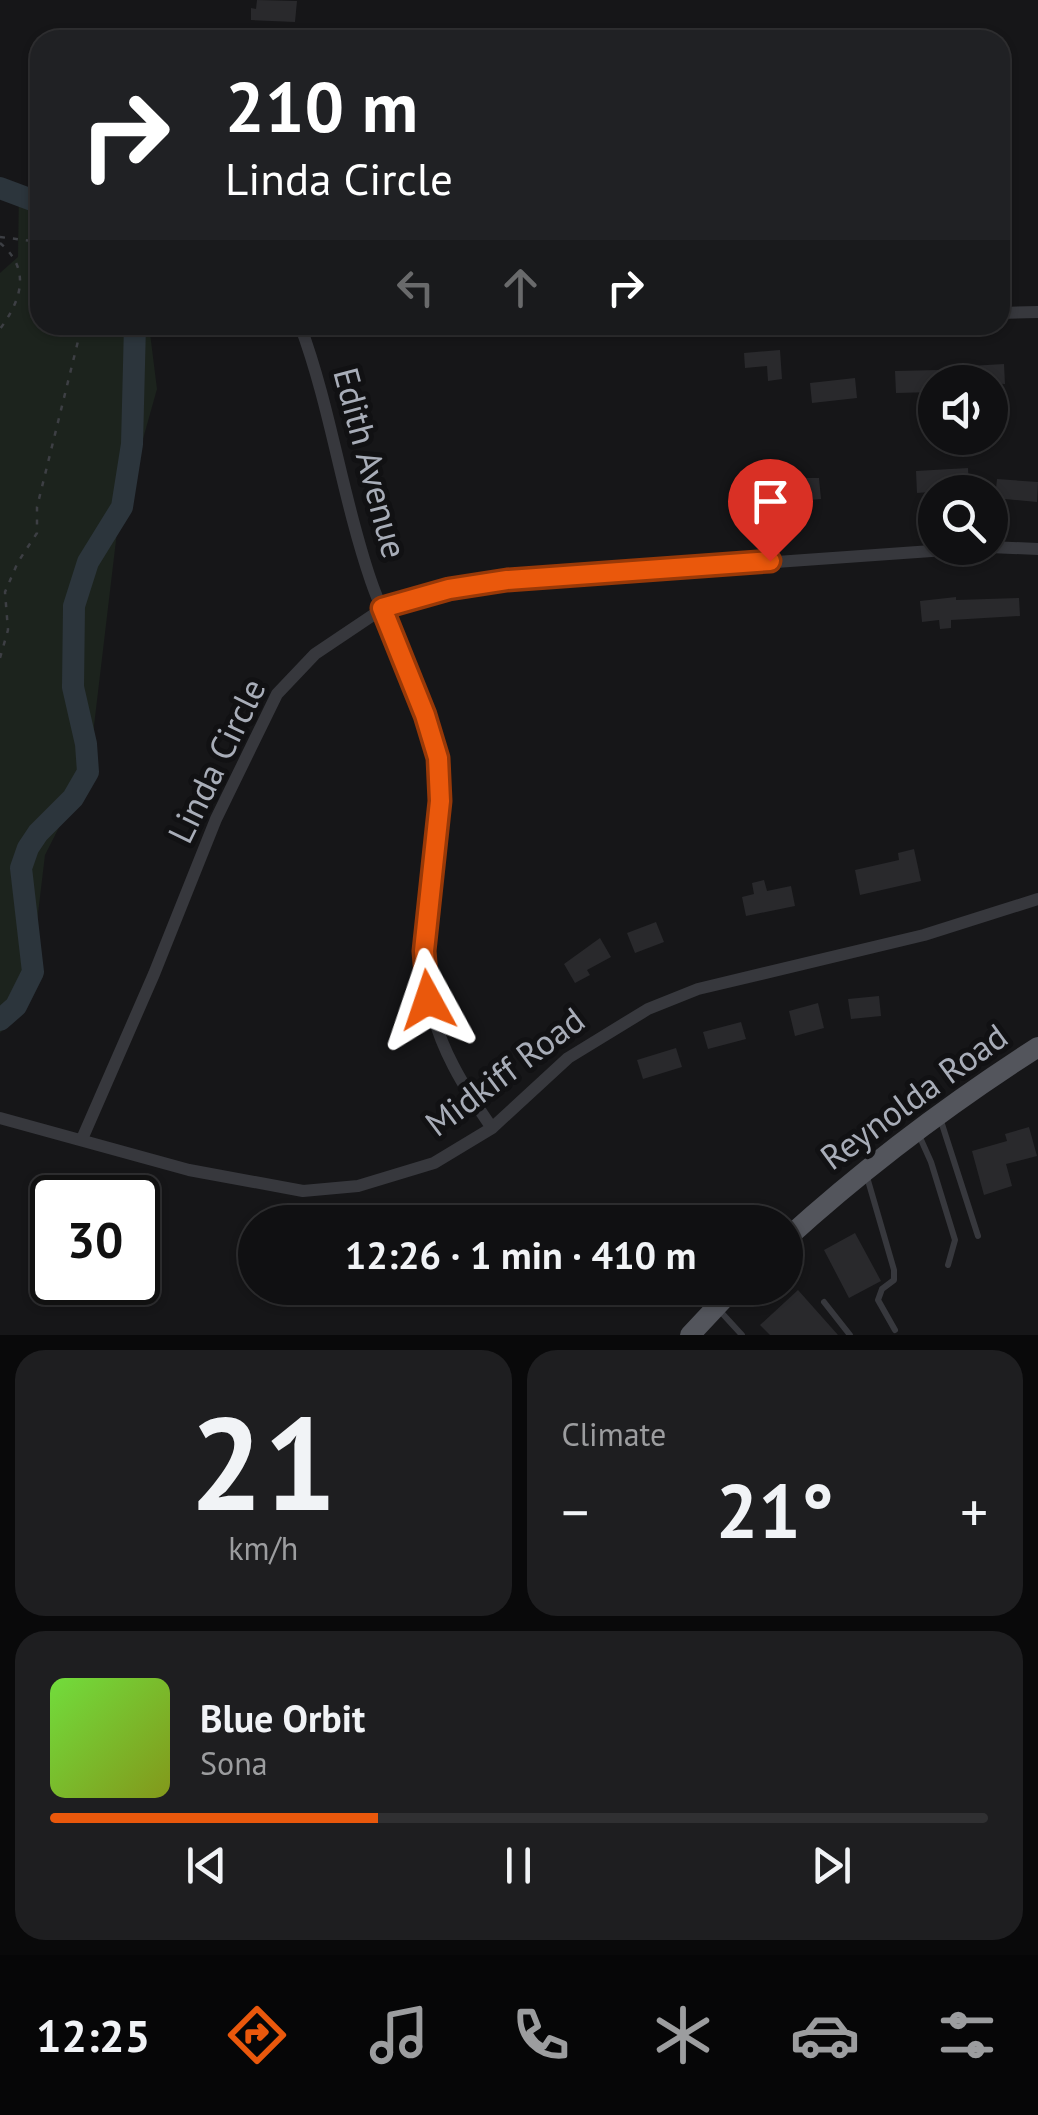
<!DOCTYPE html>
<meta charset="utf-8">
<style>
:root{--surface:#101012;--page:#1e1e20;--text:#f1f3f6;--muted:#9c9d9f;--line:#303032;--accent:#ea580c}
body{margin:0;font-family:"PT Sans",sans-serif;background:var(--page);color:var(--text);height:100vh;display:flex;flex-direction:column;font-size:38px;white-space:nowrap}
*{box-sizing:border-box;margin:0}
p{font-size:32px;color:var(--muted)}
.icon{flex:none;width:55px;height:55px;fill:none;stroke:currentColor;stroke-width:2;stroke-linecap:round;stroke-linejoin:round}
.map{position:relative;height:1335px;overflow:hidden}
.side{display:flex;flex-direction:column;gap:15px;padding:15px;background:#09090a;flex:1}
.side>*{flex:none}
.banner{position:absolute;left:30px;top:30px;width:980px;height:305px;border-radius:30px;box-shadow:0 2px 8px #0004,0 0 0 2px var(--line);background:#202124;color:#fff;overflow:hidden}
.tools{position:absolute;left:918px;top:365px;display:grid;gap:20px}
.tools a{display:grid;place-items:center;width:90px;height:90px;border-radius:50%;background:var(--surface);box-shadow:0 2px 8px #0004,0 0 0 2px var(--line);font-size:50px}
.speed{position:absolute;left:30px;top:1175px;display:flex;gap:20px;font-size:50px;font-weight:700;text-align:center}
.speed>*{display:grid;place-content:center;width:130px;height:130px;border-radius:50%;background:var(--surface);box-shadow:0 2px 8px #0004,0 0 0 2px var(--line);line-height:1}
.speed .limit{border:5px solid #111;border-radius:15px;background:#fff;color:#111}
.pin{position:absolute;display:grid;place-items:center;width:85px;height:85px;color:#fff;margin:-102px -42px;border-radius:50% 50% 50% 0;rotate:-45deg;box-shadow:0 0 10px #0007}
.pin .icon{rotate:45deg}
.me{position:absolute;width:110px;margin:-55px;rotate:355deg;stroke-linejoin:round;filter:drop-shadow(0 0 8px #0008)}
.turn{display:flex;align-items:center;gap:35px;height:210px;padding:0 30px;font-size:45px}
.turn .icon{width:130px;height:130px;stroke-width:2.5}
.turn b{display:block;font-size:70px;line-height:85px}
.lanes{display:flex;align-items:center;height:95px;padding:0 30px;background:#0003;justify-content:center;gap:50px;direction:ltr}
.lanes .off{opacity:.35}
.big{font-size:75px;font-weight:600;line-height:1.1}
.side .tile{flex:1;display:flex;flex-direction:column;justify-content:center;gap:15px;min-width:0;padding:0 35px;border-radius:30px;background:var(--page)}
.side .dial{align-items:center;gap:0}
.dial b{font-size:130px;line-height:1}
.song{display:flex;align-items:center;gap:30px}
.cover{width:120px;height:120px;border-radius:15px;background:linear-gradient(135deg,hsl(100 70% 55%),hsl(70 70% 35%))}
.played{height:10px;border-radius:5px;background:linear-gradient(90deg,var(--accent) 35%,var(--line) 35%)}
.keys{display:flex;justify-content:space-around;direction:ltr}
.heat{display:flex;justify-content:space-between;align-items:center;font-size:55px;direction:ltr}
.side .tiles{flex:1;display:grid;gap:15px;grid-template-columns:1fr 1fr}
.tile:last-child{grid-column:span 2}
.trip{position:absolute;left:238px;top:1205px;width:565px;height:100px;border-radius:50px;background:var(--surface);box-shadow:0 2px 8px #0004,0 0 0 2px var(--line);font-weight:600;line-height:100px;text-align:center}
.tabs{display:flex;height:160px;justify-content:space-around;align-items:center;background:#060607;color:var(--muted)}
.tabs .icon{width:70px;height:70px}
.tabs .selected{color:var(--accent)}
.tabs b{font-size:45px;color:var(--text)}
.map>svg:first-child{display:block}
.green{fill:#1c231d}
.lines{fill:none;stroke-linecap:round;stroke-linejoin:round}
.river{stroke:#2c353c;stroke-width:22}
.building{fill:#29292c}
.path{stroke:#3d3f44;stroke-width:2.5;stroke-dasharray:5 8;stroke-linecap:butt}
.service{stroke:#37383d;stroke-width:6}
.minor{stroke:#37383d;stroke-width:12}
.primary{stroke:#53555c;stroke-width:20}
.route-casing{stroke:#983908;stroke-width:25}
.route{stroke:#ea580c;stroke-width:18}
.labels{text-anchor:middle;stroke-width:10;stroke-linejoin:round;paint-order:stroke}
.street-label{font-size:35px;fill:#a8adb8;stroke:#111113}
</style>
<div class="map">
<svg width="1038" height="1335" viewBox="0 0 1038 1335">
<rect width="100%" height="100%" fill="#161618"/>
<path class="green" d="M19 188 40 197V325H149L157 389 117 532 89 768 45 855 27 1006 0 1033V273L18 257Z"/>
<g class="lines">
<path class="river" d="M0 188 40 203
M0 1020 16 1006 33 972 21 868 28 848 38 833 73 798 88 772 86 744 73 687 74 606 88 562 122 507 132 444 135 325"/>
</g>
<path class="building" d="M257 0 297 1 295 22 251 20V8L256 9Z
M780 350 782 379 768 381 767 366 745 368 744 353Z
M1004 364 1005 384 971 382 970 366Z
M939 370 935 392 896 393 895 371Z
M855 378 857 398 812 403 810 383Z
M968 468 969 489 917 493 916 471Z
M805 478H819L821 499 786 502 783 480Z
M997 479 1038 482 1037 502 995 498Z
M956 597V600L1019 598 1020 616 951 620V628L940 629 939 620 922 622 920 601Z
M914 849 921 881 860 895 855 870 899 860 898 853Z
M764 880 767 891 791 886 795 906 746 916 742 897 754 894 752 883Z
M656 922 664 942 635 953 627 933Z
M600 938 611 957 587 970 590 975 575 983 564 964Z
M879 996 881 1016 851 1019 848 999Z
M818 1003 824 1028 795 1036 789 1011Z
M741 1022 746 1039 708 1049 703 1032Z
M676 1048 682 1067 643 1079 637 1060Z
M1029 1127 1037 1156 1006 1164 1012 1186 984 1195 972 1151 1007 1141 1005 1134Z
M855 1233 881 1281 849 1298 824 1250Z
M798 1290 838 1335H770L760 1325Z"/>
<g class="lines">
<path class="path" d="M0 237 40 242
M0 243C31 269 22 299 0 329
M0 658 8 630 5 592 18 562 37 533V507L82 325"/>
<path class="service" d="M940 1118 978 1236
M918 1133 931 1162 955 1240 948 1265
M867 1177 894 1270V1280L882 1289 878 1300 895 1330
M824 1302 850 1335
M720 1311 742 1335"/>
<path class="minor" d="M1000 313 1038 312
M300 325C331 408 342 497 371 581 390 636 428 703 438 758 445 798 437 840 432 879 416 990 428 1036 492 1128
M990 547 1038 549
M0 1118 189 1170 303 1191 358 1186 434 1163 492 1128 568 1058 648 1009 698 989 924 935 1038 899
M82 1139 154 974 216 819 277 694 315 654 382 609 449 589 507 581 974 548"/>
<path class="primary" d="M785 1240C863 1169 949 1104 1038 1047
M690 1335 734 1288"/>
</g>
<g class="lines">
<g class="route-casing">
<path id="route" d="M428 1000 424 951 440 801 438 758 425 715 382 608 449 589 507 580 770 561"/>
</g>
<use href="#route" class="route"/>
</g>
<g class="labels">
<g class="street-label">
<text transform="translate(370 463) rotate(75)" y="12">Edith Avenue</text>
<text transform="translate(217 761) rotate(-64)" y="12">Linda Circle</text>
<text transform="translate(505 1072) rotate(-37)" y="12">Midkiff Road</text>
<text transform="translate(914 1097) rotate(-36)" y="12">Reynolda Road</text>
</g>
</g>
</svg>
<div class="tools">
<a><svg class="icon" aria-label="sound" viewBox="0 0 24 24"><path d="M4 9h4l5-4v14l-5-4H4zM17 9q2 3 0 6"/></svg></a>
<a><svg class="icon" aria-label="search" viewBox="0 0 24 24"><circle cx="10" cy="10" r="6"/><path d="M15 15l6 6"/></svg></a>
</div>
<div class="speed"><div class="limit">30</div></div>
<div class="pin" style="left:770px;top:561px;background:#d93025"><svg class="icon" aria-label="arrive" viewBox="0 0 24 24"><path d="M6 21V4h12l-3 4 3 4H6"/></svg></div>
<svg class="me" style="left:428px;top:1000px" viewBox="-20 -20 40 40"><path d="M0-17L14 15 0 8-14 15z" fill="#ea580c" stroke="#fff" stroke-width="4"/></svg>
<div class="trip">12:26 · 1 min · 410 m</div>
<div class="banner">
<div class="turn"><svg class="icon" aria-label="right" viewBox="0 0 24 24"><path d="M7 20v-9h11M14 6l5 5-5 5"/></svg><div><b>210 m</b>Linda Circle</div></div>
<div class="lanes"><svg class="icon off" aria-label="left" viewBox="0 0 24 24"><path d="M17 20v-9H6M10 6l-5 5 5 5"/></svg><svg class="icon off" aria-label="ahead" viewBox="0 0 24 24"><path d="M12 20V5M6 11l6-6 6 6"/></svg><svg class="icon" aria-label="right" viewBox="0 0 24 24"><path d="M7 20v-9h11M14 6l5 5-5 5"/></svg></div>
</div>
</div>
<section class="side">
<div class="tiles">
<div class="tile dial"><b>21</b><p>km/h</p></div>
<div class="tile"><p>Climate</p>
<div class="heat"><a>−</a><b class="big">21°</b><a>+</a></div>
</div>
<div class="tile">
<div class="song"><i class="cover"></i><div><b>Blue Orbit</b><p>Sona</p></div></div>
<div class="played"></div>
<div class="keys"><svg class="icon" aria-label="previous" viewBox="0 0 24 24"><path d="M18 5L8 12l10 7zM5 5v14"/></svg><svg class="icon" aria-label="pause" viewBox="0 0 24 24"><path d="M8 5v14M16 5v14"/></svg><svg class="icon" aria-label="next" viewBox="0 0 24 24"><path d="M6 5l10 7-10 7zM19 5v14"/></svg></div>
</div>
</div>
</section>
<nav class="tabs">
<b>12:25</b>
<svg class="icon selected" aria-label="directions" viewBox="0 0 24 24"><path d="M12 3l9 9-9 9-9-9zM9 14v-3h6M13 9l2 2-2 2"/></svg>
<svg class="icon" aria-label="music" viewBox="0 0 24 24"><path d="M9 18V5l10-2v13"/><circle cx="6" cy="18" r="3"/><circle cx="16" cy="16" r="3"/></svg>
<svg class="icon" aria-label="phone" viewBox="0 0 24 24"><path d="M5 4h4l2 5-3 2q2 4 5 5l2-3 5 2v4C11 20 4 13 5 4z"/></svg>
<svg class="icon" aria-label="climate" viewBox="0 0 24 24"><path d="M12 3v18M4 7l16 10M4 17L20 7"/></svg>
<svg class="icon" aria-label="car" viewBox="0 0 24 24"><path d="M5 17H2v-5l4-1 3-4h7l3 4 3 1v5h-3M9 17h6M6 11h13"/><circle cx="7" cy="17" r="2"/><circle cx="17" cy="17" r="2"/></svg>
<svg class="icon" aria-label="filters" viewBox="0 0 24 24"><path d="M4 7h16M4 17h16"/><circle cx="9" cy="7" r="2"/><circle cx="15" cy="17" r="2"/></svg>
</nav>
